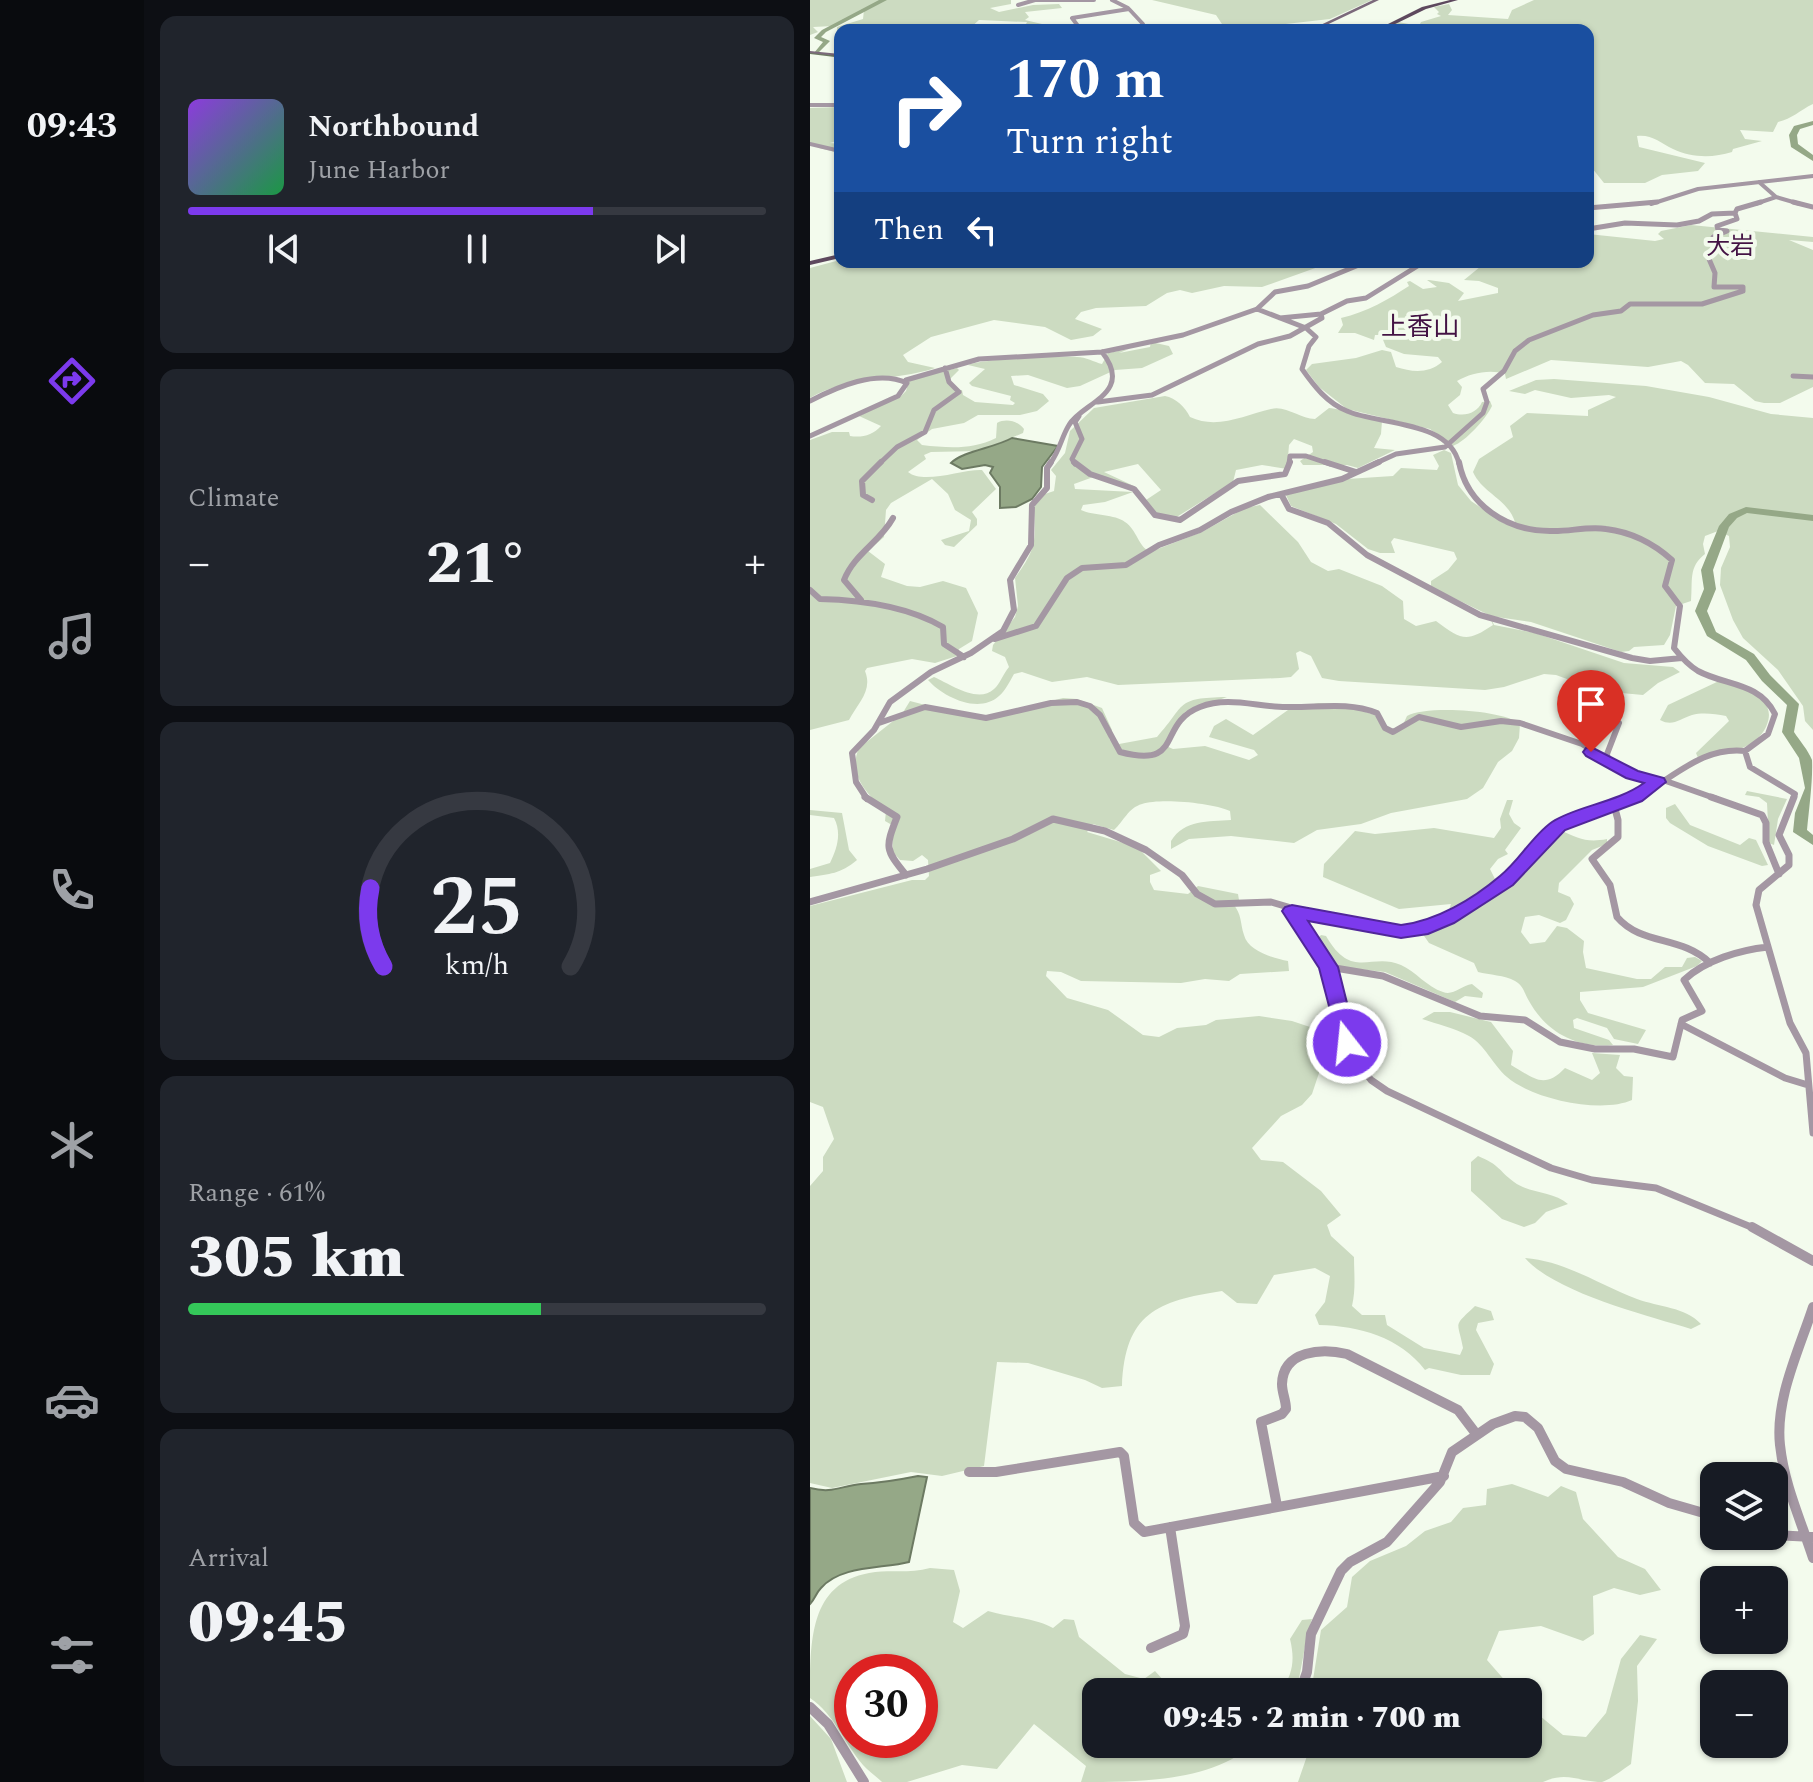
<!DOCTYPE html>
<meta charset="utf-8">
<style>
:root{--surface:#171b24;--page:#20242c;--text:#f1f3f6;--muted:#9ea1a6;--line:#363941;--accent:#7c3aed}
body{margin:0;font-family:Spectral,"Noto Sans JP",serif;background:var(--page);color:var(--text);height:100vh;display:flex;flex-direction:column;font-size:30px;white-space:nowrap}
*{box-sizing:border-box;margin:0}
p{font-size:26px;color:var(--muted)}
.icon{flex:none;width:44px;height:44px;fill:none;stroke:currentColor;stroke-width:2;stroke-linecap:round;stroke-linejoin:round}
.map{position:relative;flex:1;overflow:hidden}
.side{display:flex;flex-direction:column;gap:16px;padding:16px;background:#0d0f14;width:666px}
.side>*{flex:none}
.banner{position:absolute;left:24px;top:24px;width:760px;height:244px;border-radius:16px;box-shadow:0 2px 6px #0004;background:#1a4fa0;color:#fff;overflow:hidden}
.fabs{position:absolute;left:890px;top:1462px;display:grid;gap:16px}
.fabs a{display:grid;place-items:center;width:88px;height:88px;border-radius:16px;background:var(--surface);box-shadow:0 2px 6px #0004;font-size:40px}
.speed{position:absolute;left:24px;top:1654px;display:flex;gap:16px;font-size:40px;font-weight:700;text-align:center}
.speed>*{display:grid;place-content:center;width:104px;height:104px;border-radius:50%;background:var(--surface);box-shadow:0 2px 6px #0004;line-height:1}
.speed .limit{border:12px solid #d22;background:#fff;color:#111}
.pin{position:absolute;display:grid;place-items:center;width:68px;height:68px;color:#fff;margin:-82px -34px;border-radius:50% 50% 50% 0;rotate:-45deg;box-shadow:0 0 8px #0007}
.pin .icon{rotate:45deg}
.me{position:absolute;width:88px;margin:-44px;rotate:344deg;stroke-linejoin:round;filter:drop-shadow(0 0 6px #0008)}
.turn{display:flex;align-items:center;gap:28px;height:168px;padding:0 40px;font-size:36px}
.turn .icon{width:104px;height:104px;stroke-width:2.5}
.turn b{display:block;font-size:56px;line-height:68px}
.then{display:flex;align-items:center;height:76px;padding:0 40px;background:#0003;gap:16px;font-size:30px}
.big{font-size:60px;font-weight:800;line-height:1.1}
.side .tile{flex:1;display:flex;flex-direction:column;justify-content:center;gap:12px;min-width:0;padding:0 28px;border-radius:16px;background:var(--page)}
.side .dial{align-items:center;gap:0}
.dial svg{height:208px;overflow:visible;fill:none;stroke:var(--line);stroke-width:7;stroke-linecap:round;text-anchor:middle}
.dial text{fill:var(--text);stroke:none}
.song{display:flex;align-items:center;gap:24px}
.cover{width:96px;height:96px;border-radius:12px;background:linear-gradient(135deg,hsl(270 70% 55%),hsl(140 70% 35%))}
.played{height:8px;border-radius:4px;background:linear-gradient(90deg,var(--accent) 70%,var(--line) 70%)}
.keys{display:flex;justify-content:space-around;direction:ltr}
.heat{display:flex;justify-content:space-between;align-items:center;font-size:44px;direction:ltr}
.charge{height:12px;border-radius:6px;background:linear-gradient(90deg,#34c759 61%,var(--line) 0)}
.trip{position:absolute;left:272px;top:1678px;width:460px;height:80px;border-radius:16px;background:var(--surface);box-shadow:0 2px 6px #0004;font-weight:800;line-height:80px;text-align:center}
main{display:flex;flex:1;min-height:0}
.tabs{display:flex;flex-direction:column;width:144px;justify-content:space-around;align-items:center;background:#090b0e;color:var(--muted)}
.tabs .icon{width:56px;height:56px}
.tabs .on{color:var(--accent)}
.tabs b{font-size:36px;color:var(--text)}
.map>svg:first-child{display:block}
.green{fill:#ccdbc1;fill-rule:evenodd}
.water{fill:#95a887;stroke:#6c7a62;stroke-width:2}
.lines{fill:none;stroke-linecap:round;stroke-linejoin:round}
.stream{stroke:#6c7a62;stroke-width:2}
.river{fill:#95a887;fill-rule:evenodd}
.minor-far4{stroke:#a497a3;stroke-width:4}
.minor-far3{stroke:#a497a3;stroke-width:5}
.minor-far2{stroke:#a497a3;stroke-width:6}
.minor-far1{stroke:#a497a3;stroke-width:7}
.minor{stroke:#a497a3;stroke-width:10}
.secondary{fill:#7b697b;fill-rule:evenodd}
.primary{fill:#5e495e;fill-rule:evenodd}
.route{fill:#7c3aed;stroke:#51269a;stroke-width:2}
.labels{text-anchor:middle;stroke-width:8;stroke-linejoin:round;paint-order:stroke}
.far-neighbourhood-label{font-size:24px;fill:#431344;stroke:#f3fbed}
.far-quarter-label{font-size:26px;fill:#431344;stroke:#f3fbed}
</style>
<main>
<nav class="tabs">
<b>09:43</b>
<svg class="icon on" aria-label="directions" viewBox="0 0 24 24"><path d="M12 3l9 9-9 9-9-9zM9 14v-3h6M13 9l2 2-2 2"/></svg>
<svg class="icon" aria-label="music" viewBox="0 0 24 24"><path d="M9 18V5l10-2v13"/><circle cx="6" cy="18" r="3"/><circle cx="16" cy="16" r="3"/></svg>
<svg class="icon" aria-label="phone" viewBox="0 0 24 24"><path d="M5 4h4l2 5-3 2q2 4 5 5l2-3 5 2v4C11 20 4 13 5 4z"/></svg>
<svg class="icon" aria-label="climate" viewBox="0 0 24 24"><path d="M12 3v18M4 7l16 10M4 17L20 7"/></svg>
<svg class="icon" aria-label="car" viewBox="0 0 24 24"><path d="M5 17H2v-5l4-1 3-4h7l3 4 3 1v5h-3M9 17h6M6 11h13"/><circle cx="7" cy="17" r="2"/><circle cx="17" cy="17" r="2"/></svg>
<svg class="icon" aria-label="filters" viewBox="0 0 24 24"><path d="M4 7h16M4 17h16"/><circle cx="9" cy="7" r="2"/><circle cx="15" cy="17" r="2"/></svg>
</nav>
<section class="side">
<div class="tile">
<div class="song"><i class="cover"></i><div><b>Northbound</b><p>June Harbor</p></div></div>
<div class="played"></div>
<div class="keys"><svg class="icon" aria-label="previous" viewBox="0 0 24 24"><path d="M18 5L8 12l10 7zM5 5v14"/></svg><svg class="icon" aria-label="pause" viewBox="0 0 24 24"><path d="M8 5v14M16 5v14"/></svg><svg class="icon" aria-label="next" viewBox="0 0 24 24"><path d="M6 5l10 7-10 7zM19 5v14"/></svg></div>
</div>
<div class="tile"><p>Climate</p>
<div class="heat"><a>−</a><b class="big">21°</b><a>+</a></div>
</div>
<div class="tile dial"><svg viewBox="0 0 100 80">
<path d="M14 69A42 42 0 1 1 86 69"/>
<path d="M14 69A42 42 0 0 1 9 39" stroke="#7c3aed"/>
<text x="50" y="56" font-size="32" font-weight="700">25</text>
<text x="50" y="72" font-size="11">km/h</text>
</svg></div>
<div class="tile"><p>Range · 61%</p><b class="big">305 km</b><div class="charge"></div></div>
<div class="tile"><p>Arrival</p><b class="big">09:45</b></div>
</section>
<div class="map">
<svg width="1003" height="1782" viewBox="0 0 1003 1782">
<rect width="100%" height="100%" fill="#f3fbed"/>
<path class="green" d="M0 0H201V4L180 8 189 12 223 5 249 4 252 8 215 12 219 17 215 20 232 24 223 29 214 28 217 22 169 20 158 30 27 31V27L53 19 54 10 23 26 3 27 8 32 0 35Z
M342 0H562L520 19 458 26 412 24 406 15Z
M724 0H1003V104C990 110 982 119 968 122L963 132 930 130 935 139 952 141 923 149 922 152C903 158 882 158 863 149 851 143 841 134 827 136L829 147 895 163 888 171 852 175 835 183H794L778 163V30H578L588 22 609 26 611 22 631 16 627 14 629 12 624 7 639 4 642 10 638 15 698 19 702 10Z
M30 107V140L20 143 30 144V153L9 148 0 142V108Z
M881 225 1003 237V242L979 240 1003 250V387L970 403H954L945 401 924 384 895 383 878 365 871 361 838 367 741 360 696 379 695 374C680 369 661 373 647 381L652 387 650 395 638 405 643 413C655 417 667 413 672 402L680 401 682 406C676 419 656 441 643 446L620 429 537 409 509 387 496 370 502 364 546 358 572 350 581 352 586 367C602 372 618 374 632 362L628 357 594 354 576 347 571 335H565L564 340 545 333H528L533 325 531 318C557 312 579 299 599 286L597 282 600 281 613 289 627 287 617 280H619L639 283 654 293 648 301 688 293V288L669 281 654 280 676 262H778V234L845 241 854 239 848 234 851 231Z
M30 260V262H522L452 287 414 286 382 293 370 290 357 293 336 306 286 308 271 312 265 319 292 329 283 336 261 340 235 327 184 320 121 337 93 355 98 362 125 368C84 382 38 375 0 398V268Z
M341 342 359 346 363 354 332 368 305 370 270 386 257 388 218 375 201 376 204 385 233 394 239 401 227 411 210 415H168L154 423 122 429 107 440 112 445C138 448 162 450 186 438L187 423C196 418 208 421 214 429L213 433 170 451 121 452 114 455 116 459 98 472C114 485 152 469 172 470L186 489 162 512 167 519V525L144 547 135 545 131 540 159 531 161 520 145 510 138 494 122 479 81 503 76 510 74 537 58 551 75 564 71 577 97 586 110 587 133 581 156 588 168 613 162 641 149 649 147 656 125 663 102 659 57 668 55 671C63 691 48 703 39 720L0 730V440L22 432H39L40 436C52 438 63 435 71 426L49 416 91 396 96 391 99 380 147 368 149 370 138 381 145 390H152L153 395 165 402 203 405 205 403 200 400 201 396 162 386 159 383 175 369 158 365C170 359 251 355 267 357 276 357 284 362 292 364L298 353 319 349 309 353 340 347Z
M744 379 836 386 899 397 961 414 1003 418V730L995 721 993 706 968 670 933 638 923 620 910 585 911 568 920 547 919 536 908 531 895 536 893 544 895 554C878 567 883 581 881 601L866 606 860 635 854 645 824 647 819 651 811 652 721 622 680 616 684 625 725 633 814 663 863 667 870 672 848 683 833 695 790 691 746 675 734 674 694 687 675 690 529 681 512 678 501 656 490 651 486 653 489 669 481 677 470 678 308 685 277 677 242 682 212 672 204 674C200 681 195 691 189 696 168 715 132 696 118 680L124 677C140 684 168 704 184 689 190 684 193 674 199 667L195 657 182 651 183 645 205 617 208 606 205 578C226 549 226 542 224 507L235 494 244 491 246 476 241 470 255 453 260 431 284 408 355 396C366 398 375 407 380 417 407 430 435 415 461 409 476 405 490 419 505 419L519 408C532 409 556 418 572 421L571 434 564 448 585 450 548 468 537 465H493L490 461 503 452 502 446 484 439 479 445 477 469 452 465 426 470 423 482 365 518 343 513 336 500 351 490 328 464 294 472 326 487 286 476 264 484 265 489 323 492 295 502 273 505 271 510C284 516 305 514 315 522 327 530 328 546 340 552L392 532 435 508 450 505 488 542 501 562 518 571 529 569 572 586 593 601 594 619 606 626 626 621C652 640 656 643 683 625L679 615 621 587V581L638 570 647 559 644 552 584 538 581 542 585 553H570L558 549 526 524 481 506 476 495 537 479 583 476 591 468 627 470 629 466 623 455 634 450 641 453 648 485 661 501 695 524 705 522C697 498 673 494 663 472L669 459 703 437 700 426 717 413 778 416V410L806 397 799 395 761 398 725 390 715 394 699 391 726 380Z
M909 681C931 689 970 696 956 727 952 736 941 745 932 748 919 754 902 755 888 758L886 753 919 721 916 716C905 714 893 712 882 715 869 719 863 727 850 720L858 705Z
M417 697 375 712 354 745 363 749 395 746 439 760 448 755 444 750 399 737 404 726 416 719 443 735 478 710 508 703H527L565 715 575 731H590L597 716C616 705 694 710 710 724L709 738 702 751 688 762 673 788 657 799 581 813 551 824 507 830 484 843 421 836 379 839 361 849V841C375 819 398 822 421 820L420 811C402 803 351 798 332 804 318 808 314 821 304 830L283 824 277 832 327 847 351 871 340 875V882L344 890 378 894 388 886 428 894 429 900 423 904C432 914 430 923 434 935 438 951 463 958 478 961L479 971 430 974 419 981 395 979 371 983 271 981 251 972 237 971 236 976 257 998 298 1010 333 1035 349 1037 367 1028 396 1025 406 1020 449 1016 482 1021 515 1032 524 1045 514 1058 502 1094 492 1105 471 1116 442 1148 451 1160 473 1162 511 1191 531 1215 517 1225 521 1236 544 1257C544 1274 546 1288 542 1306L552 1315H575L577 1325 614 1348 650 1355 653 1348C648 1320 642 1328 665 1306L681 1311 684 1320 668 1323 666 1330 684 1364 680 1375H651L619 1368 615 1370C590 1337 549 1326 509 1325L505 1315 515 1302 520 1276 505 1268 464 1275 447 1304 427 1303 412 1291C347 1301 315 1313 312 1386L292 1388 275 1380 218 1363 187 1362 174 1466 132 1476 101 1472 22 1488 0 1483V1186L13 1171V1157L24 1139 13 1107 0 1102V906L102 880H115L119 876 118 860 112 855 103 861 90 860 83 852 82 825 75 821 76 811C58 795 37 775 49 748L92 714 100 701 169 719 253 698 267 699 292 708 302 730 299 739 309 744 347 737C377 704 364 698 417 697Z
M937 791 977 799 968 819 964 845 959 843 957 803 949 797 935 795Z
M697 800H703L699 814 704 823 711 828 695 850 698 854 688 859 680 869 686 881 696 884 711 873 750 830C768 838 776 843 797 839V844L782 850 749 883 748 892 760 897 764 904 756 920 750 923 729 915 715 917 711 932 720 944 735 942 747 926 757 928 774 941 773 952 776 968 827 979H841L855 967H872L877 958 885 957 892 961 887 966 833 987 770 992V1000L778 1013 836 1030 828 1044 804 1039 797 1028 767 1018 763 1020 764 1028 799 1040 803 1045C767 1049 736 1032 719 1001 714 993 714 986 705 981 695 975 679 975 668 972L664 963 619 943 605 923 639 910 641 904 589 909 513 877 514 864 545 831 565 834 624 828 684 838 691 828 690 819Z
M865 804 880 825 930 845 939 838 946 840 958 865 952 866 898 846 860 823 856 818V808Z
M0 810 32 813 39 850 47 860C30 874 20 874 0 877V869L20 863C27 849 32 833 24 818L0 815Z
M511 935 516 936C542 981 561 952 591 965 605 971 617 987 633 992 643 996 651 986 662 984L673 993 672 998 655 996 645 1002 575 972 530 967 521 963 506 940Z
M624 1012H640L681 1022 703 1051 701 1065C724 1078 734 1090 755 1068L782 1080 790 1073 782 1053 810 1055 806 1068 814 1076 823 1077 822 1100C791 1114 722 1099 697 1077 683 1065 675 1045 659 1036 645 1028 627 1024 612 1019Z
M668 1156C690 1165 688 1170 704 1182 720 1194 743 1191 758 1204L736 1212 725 1223 714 1227 692 1219 661 1191V1162Z
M715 1258C755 1261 790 1285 827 1299 849 1307 875 1307 891 1324L881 1329C836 1315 746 1293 715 1258Z
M702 1484 738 1497 751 1486 766 1492 773 1519 808 1557 835 1569 851 1590 830 1595 804 1588 783 1596 784 1634 773 1641 731 1626 689 1631 677 1660 705 1692H501L511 1630 537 1607 542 1577 560 1561 596 1546 615 1531 641 1522 653 1508 676 1505 677 1489Z
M120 1568 144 1570 150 1591 143 1622 153 1628 178 1611C201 1618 222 1617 243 1628L254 1619 264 1620 269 1637 315 1674 334 1679 345 1671 364 1692H286V1744H417L426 1749 430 1744H444C400 1782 330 1782 271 1782L276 1766 224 1724 187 1769 152 1765 97 1782H72C66 1776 58 1771 53 1765 34 1743 25 1715 0 1698 0 1639 0 1584 59 1573 80 1569 99 1574 120 1568ZM42 1672H110V1740H42Z
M502 1619C494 1642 493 1666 486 1690L471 1692C483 1673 485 1660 480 1639L492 1620Z
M830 1635 847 1639 827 1666 828 1701 821 1764C812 1770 801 1779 792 1782 769 1782 757 1771 733 1782H488L497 1756 495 1744H718V1706L753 1735 776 1737 796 1713 811 1659Z
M0 1716 21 1739 37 1782H0Z"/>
<path class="water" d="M202 438 248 446 232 467 231 487 222 499 206 507 190 508V487L180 473 183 467 175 465 152 469 141 463C153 451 184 448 202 438Z
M108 1476 117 1477 99 1562C72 1569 31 1565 11 1588 6 1593 5 1599 0 1604V1488C23 1494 30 1486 51 1484 71 1483 88 1480 108 1476Z"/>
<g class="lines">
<path class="stream" d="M0 53 25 56"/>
<path class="river" d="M69 0H77L16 32 11 37 20 41 8 53H4L13 42 4 38 12 30Z
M1003 121V125L990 129 987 135 988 144 1003 155V161L981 147 979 135 984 126Z
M936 507 1003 515V521L937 513 927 518 919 527 903 570 906 589 897 611 906 632 944 654 960 675 989 704 984 732C990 741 998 750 1002 760 1003 780 999 809 997 830L1003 835V845L983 832 985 813 995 788 989 758 972 732 977 705 952 681 936 660 897 636 885 611 894 589 891 570 909 526 919 514Z"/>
<path class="minor-far4" d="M302 0 318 8
M208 5 225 0H284
M271 30 262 18 319 9 333 24 330 30
M0 105H30
M0 144 30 151
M949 182 966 197 990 204
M841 204 888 189 1003 176
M945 204 966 197"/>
<path class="minor-far3" d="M983 202 1003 207
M778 208 847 202
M925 213 927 219 907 226 908 230 917 231 903 237 904 248 899 259 905 273 904 287H933V291
M778 229 815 223 867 225 889 221 902 214 925 213 927 209 951 202
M447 309 496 328 506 337 499 346 492 369C504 386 517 403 537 411 568 425 640 420 649 464
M470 318 511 314 537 301 556 298 614 262
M983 376 1003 377
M96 380 169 359 292 352 373 335 447 309 465 292 498 286 556 262
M0 401C27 387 67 369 97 383L88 396 0 436
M288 402 342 395 448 344 480 336 512 318 511 314
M69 464 87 447 115 432 124 410 149 392 139 382 135 368
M240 464C251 448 251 438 259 425 271 403 325 394 292 352
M265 464 262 459 272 439 265 422 269 416
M479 464 480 456H496L520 464
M564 464 586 454 635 447 673 413 677 402 673 389 694 371 705 351 719 340 783 315 811 311 820 304H892L933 291"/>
<path class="minor-far2" d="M264 462 280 474 324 489 345 515 370 520 428 481 475 474 480 462
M515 462 546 472
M649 462C657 505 697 531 740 531 759 532 777 526 796 529 821 532 843 543 862 560L855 586 870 606 864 648C871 657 878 665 888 671 916 686 949 682 965 714L958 734 935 751C888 746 859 784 821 799
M471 494 479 509 518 523 557 555 670 615 822 658 840 661 872 658
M62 500 53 495 52 481 71 462
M0 590 10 599C51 600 97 606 133 627L134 644 154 657
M51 600 34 580C44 554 70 542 83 518
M185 639 226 626 257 578 272 568 316 565 349 545 390 530 421 512 458 497 532 479 569 462
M69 723 115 707 176 718 241 703 267 702 280 706 290 715 310 752C375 769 346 724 390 707 418 696 447 707 476 707 507 708 537 701 567 713L575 728 583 732 609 717 651 727 691 721 710 723 772 744 798 760
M809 723 797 754 798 760 822 775 848 782
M935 751 940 767 985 794 983 799
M853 780 907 799
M57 799 46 782 42 753 64 730 80 702 121 672 161 653 193 631 204 610 200 580 221 545 222 505 237 488V468L241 462"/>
<path class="minor-far1" d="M55 797 87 817C75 848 75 849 96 875
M901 797 952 815 956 823V842L969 874
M984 797 969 835 979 855V865L949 890 946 905 980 1023 996 1053 1003 1133
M804 805 808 820V837L782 859 800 885 807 917C832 946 871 935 900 963
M0 902 117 869 203 839 243 819 295 831 336 850 372 875 387 894 405 904 461 902 478 907 516 959 542 1055 561 1080 577 1091 741 1168 782 1180 846 1188 946 1229
M482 911 591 932 620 926 653 910 696 881 752 824 826 797
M519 967 573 976 670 1016 715 1020 750 1042 785 1049H824L863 1057 872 1020 892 1011 874 980C895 960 930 950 958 947
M871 1024 975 1078 998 1085"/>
<path class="minor" d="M942 1227 1003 1261
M1003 1307C989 1350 965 1399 970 1445 974 1484 991 1521 1003 1558
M159 1472H186L310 1452 314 1456 324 1523 334 1532 634 1476
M467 1506 451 1422 472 1414 476 1409C476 1400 472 1393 472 1384 473 1350 512 1348 537 1354L648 1410 667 1435
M964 1535 1003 1537
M341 1648 373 1634 375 1626 360 1527
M490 1692 497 1672 501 1634 531 1571 540 1562 577 1542 630 1482 642 1452 683 1424 705 1416 715 1417 728 1428 745 1461 756 1469 813 1482 859 1503 904 1516
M0 1707 18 1724 54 1782"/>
<path class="secondary" d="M563 0H569L506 30H500Z
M0 51 30 54V56L0 53Z"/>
<path class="primary" d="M640 0H648L616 9 573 30H566L612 7Z
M30 254V258L0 265V261Z"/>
</g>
<path class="route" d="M781 747 828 771 854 778 856 782 832 801 755 830 703 885 644 923 618 934 591 938 498 921 528 967 547 1043 544 1048H530L509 968 472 911 475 907 482 905 591 925C626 921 663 899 690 876 709 861 722 836 742 822 766 806 806 803 834 783L816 778 776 756 773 752 776 748Z"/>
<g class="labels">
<g class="far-neighbourhood-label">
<text x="920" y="254">大岩</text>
</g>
<g class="far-quarter-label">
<text x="610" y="335">上香山</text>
</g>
</g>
</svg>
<div class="fabs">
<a><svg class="icon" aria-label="layers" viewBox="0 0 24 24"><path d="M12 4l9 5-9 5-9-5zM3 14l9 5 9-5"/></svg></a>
<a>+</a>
<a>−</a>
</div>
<div class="speed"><div class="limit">30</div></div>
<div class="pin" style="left:781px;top:752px;background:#d93025"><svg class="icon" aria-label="arrive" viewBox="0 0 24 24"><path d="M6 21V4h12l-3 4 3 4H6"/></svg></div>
<svg class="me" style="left:537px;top:1043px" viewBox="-20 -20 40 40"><circle r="17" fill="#7c3aed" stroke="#fff" stroke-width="3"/><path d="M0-11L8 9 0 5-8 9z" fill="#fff"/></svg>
<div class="trip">09:45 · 2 min · 700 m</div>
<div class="banner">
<div class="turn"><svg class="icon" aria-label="right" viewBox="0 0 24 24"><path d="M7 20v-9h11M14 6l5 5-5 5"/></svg><div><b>170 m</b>Turn right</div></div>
<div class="then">Then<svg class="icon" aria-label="left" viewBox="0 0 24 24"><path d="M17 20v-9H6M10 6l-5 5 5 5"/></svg></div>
</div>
</div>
</main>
